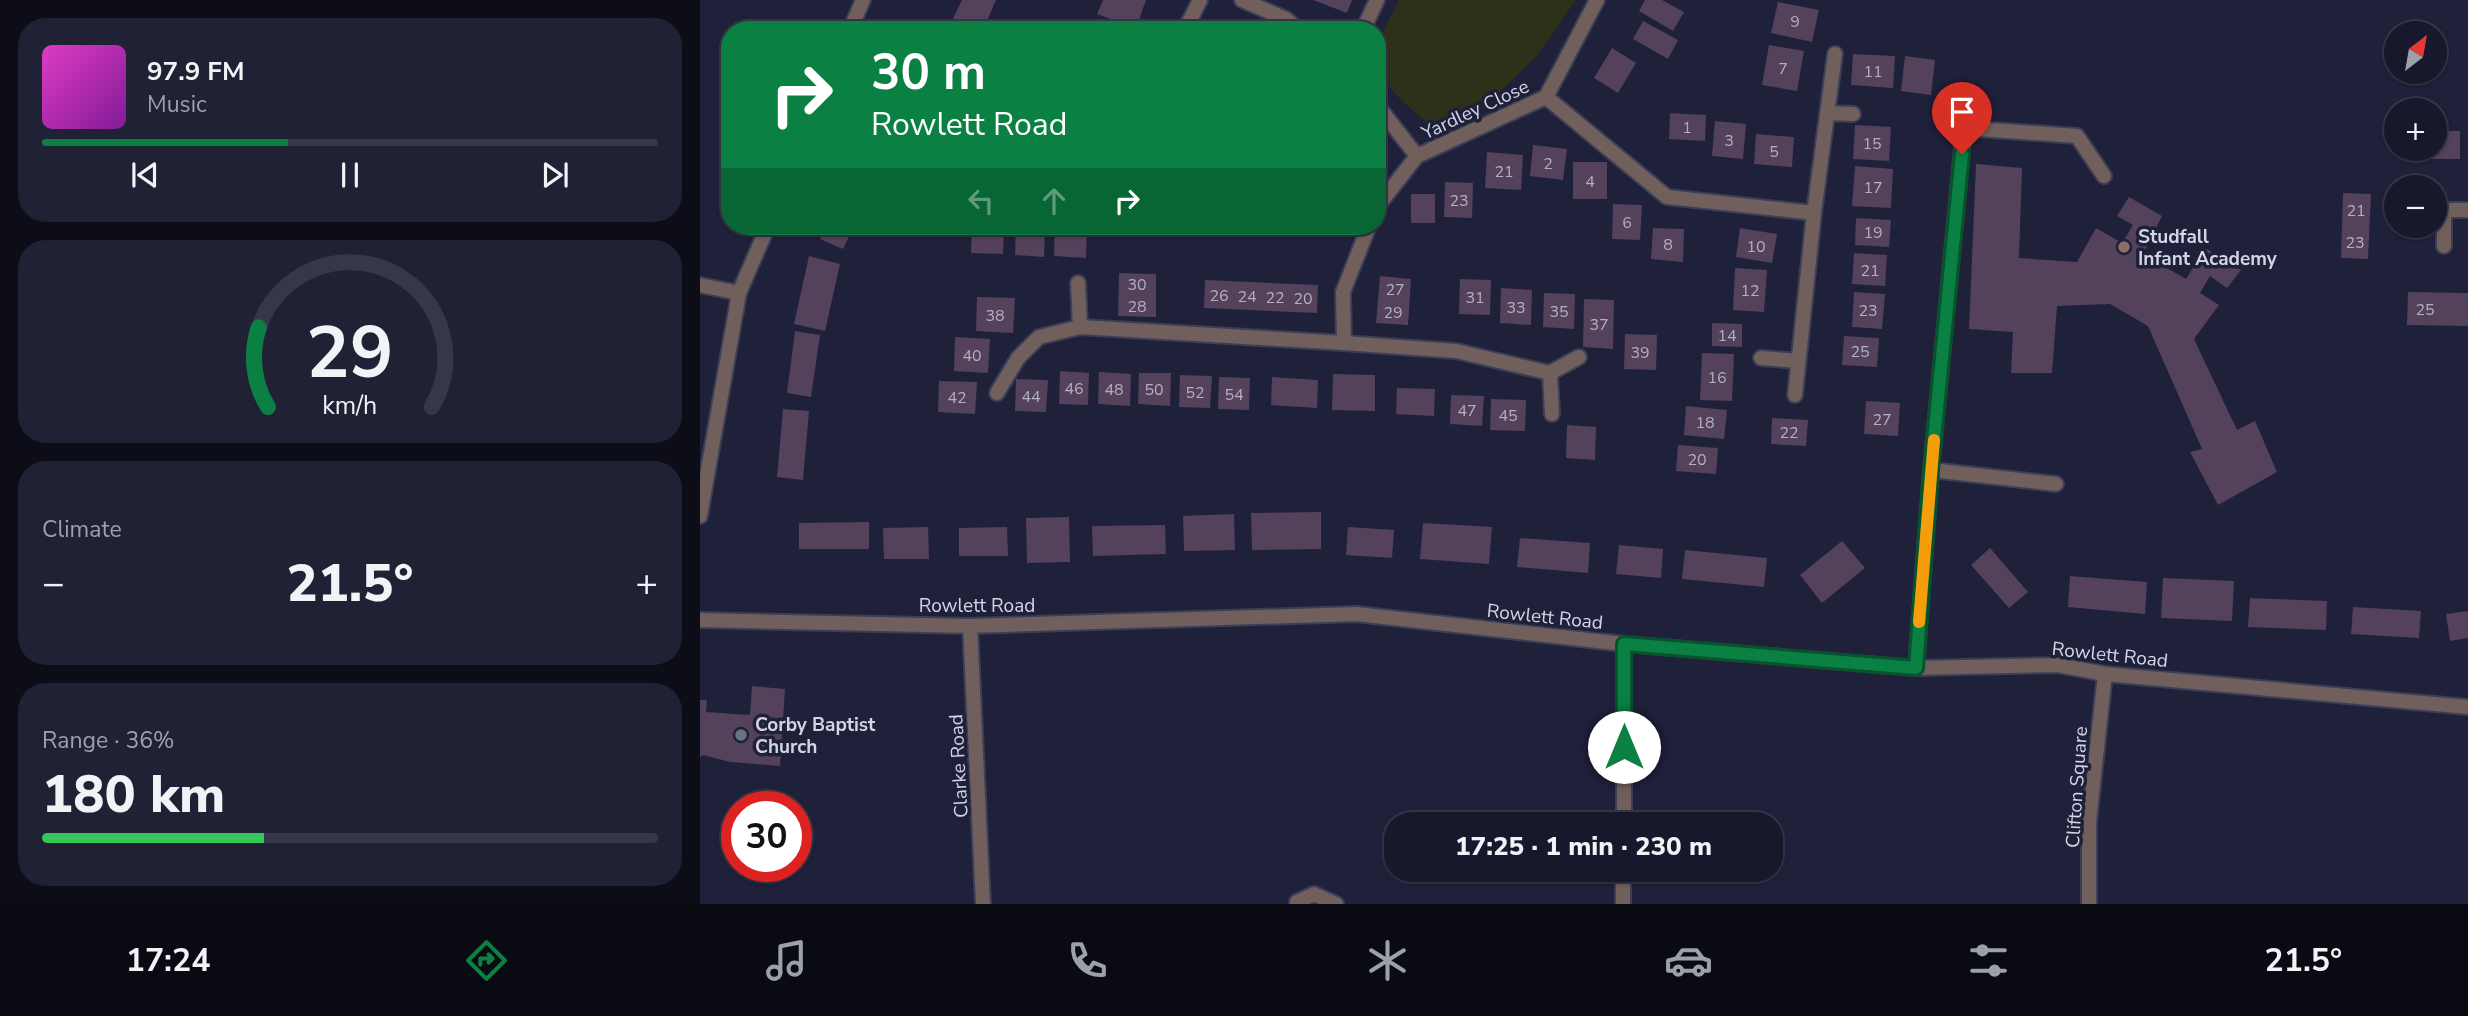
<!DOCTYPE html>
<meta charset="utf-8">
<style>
:root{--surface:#17182c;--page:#202134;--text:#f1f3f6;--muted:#9ea0a9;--line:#363748;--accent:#0b8043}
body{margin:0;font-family:"Nunito Sans",sans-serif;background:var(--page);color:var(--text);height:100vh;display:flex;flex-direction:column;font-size:26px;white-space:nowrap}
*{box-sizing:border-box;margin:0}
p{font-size:23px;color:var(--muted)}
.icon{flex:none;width:38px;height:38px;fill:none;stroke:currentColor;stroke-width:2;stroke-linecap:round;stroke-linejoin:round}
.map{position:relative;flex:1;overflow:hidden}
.sheet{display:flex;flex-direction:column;gap:18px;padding:18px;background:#0d0d18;width:700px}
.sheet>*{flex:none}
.top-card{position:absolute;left:21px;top:21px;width:665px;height:214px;border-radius:28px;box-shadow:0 2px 5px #0004,0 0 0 2px var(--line);background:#0b8043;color:#fff;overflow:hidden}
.needle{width:46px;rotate:31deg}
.tools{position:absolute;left:1684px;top:21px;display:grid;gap:14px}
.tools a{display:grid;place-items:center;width:63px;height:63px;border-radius:50%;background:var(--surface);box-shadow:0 2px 5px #0004,0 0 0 2px var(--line);font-size:35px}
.speed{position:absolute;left:21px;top:791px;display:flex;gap:14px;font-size:35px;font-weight:700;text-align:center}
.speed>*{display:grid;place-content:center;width:91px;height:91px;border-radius:50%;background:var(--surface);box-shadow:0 2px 5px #0004,0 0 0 2px var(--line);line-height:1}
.speed .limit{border:10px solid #d22;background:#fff;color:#111}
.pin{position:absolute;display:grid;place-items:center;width:60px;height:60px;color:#fff;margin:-72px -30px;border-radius:50% 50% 50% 0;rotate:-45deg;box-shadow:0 0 7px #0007}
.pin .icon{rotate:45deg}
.me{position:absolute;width:77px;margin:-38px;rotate:0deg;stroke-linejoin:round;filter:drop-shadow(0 0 5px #0008)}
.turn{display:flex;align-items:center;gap:24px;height:147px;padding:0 35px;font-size:32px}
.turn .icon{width:91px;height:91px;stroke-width:2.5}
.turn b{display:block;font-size:49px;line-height:60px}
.lanes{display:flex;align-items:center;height:66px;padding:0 35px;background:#0003;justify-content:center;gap:35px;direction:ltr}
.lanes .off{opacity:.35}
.big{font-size:52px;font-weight:800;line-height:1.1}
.sheet .tile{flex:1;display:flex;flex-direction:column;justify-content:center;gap:10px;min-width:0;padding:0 24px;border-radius:28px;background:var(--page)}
.sheet .dial{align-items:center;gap:0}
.dial svg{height:182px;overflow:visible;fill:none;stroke:var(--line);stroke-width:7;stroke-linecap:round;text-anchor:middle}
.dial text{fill:var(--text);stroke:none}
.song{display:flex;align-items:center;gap:21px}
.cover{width:84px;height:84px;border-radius:10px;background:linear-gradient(135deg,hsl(310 70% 55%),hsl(290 70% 35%))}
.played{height:7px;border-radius:4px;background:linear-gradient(90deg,var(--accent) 40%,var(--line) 40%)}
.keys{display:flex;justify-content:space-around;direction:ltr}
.heat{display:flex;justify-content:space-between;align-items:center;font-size:38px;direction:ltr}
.charge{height:10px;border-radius:5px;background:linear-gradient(90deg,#34c759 36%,var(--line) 0)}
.trip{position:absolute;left:684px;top:812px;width:399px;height:70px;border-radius:28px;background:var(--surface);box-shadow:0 2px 5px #0004,0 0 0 2px var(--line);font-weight:800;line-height:70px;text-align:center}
.dock{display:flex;height:112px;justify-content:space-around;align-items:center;background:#090a12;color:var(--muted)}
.dock .icon{width:49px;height:49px}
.dock .selected{color:var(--accent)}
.dock b{font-size:32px;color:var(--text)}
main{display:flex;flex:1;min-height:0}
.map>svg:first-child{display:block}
.green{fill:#2d311a}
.building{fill:#54415b}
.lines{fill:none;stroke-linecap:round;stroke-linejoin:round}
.service-casing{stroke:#3c3d56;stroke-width:18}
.minor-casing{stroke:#3c3d56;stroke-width:18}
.service{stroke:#715f5c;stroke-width:14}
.minor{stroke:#715f5c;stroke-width:14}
.route-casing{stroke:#07532c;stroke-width:18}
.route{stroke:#0b8043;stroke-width:12}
.slow{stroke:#f59e0b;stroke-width:12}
.education-dot{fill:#8d6e63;stroke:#1f203a;stroke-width:2.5}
.worship-dot{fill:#6b7280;stroke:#1f203a;stroke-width:2.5}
.labels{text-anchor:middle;stroke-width:7;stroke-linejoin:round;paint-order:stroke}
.number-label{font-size:16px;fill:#b3b0c3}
.street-label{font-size:19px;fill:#d3d5e6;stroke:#1f203a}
.poi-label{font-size:19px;font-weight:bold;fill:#d3d5e6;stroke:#1f203a;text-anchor:start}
</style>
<main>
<section class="sheet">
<div class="tile">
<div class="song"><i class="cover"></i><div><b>97.9 FM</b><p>Music</p></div></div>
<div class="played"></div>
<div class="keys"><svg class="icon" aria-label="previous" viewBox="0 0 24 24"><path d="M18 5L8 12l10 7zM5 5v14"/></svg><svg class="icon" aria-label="pause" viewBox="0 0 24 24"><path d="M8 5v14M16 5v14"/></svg><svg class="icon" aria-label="next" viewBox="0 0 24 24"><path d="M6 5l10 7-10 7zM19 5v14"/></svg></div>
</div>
<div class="tile dial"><svg viewBox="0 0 100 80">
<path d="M14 69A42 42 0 1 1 86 69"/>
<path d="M14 69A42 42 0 0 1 10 34" stroke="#0b8043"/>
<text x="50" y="56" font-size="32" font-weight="700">29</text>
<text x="50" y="72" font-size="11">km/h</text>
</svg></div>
<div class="tile"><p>Climate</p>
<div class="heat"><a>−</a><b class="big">21.5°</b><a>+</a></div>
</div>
<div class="tile"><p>Range · 36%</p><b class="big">180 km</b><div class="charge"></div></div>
</section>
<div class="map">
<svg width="1768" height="904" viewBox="0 0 1768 904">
<rect width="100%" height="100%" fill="#1f203a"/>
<path class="green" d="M699 0H876L836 57 782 109 729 124C709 106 673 82 677 50 680 34 692 15 699 0Z"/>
<path class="building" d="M262 0H296L283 30 248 29Z
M403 0H446L436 28 397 14Z
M613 0H652L647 13Z
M945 0H962L984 12 973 31 939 11Z
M1078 2 1119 10 1112 42 1071 33Z
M943 21 978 40 968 59 933 39Z
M404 22 423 30H401Z
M1069 45 1104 51 1097 91 1062 85Z
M912 48 936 63 918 93 894 78Z
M1153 54 1195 56 1193 88 1151 85Z
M1205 56 1235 60 1231 95 1201 91Z
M970 113 1006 115 1005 141 969 139Z
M1015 121 1046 124 1043 159 1012 156Z
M1155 125 1191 127 1189 161 1153 159Z
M1734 131H1760V159H1698V149H1734Z
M1056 134 1094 137 1092 167 1054 164Z
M833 145 867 149 863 180 830 176Z
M787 152 823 155 821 190 785 188Z
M873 162H907V199H873Z
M1276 164 1322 168 1319 258 1377 262 1396 228 1422 243 1433 225 1417 216 1429 197 1462 216 1443 254 1486 279 1505 248 1541 270 1527 288 1510 276 1500 293 1519 305 1494 339 1537 430 1555 421 1577 472 1518 505 1490 452 1502 449 1448 326 1410 304 1357 306 1352 373H1311L1313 332 1269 329Z
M1155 166 1193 169 1191 208 1152 206Z
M745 182 773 183 772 218 744 217Z
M1643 193 1671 194 1668 259 1641 258Z
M711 194H735V223H711Z
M913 204 942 205 940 240 912 239Z
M1156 218 1191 220 1189 247 1155 245Z
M126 226H154L143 249 120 239Z
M272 226H304L303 254 271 253Z
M316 226H345L344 257 315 255Z
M355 226H387L386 258 354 256Z
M489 226H526V229H489Z
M953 228 984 229 983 262 951 259Z
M1040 228 1077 234 1072 263 1036 257Z
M1154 253 1187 255 1185 286 1152 284Z
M109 256 140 264 125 331 94 324Z
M1035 268 1067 270 1064 312 1033 310Z
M419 273 456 274V317L418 316Z
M680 276 711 279 708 325 676 323Z
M760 279 791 280 790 315 759 314Z
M505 280 618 285 617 313 504 308Z
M801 288 832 290 831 325 800 323Z
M1154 292 1185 294 1182 329 1152 327Z
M1708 292 1768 293V326L1707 325Z
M844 293 875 294 874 329 843 327Z
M277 297 315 298 313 333 276 331Z
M884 299 914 300 913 349 883 347Z
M1012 323 1042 324V347L1012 346Z
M95 331 120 335 111 397 87 393Z
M925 334 957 335 956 370 924 369Z
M1144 336 1179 338 1177 367 1142 365Z
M255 337 290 339 288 373 254 371Z
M1002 353 1034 354 1032 401 1000 400Z
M360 371 389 373 388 405 359 404Z
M399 372 431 374 430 406 398 404Z
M439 373H471L470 406 438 404Z
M633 374 675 375V411L632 410Z
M480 375 512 376 510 408 479 407Z
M519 377 550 378 549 410 518 409Z
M572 377 618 380 617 408 571 405Z
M316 379 348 380 346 412 315 411Z
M239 381 277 382 275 414 238 412Z
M697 388 735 389 734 416 696 414Z
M751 395 784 396 782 426 750 424Z
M791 399 826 400 825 431 790 430Z
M1166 401 1200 403 1198 436 1164 434Z
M986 406 1027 410 1024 439 984 435Z
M83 409 109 411 103 480 77 477Z
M1072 418 1108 420 1106 446 1071 444Z
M867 425 896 427 895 460 866 458Z
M978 445 1018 448 1016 474 976 471Z
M621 512V549L552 550 551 513Z
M534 514 535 550 484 551 483 516Z
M369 517 370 562 327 563 326 518Z
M169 522V549H99V523Z
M723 523 792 527 789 564 720 559Z
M465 525 466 554 393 556 392 526Z
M228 527 229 559H184L183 528Z
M307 527 308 556H259V528Z
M648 527 694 530 692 558 646 555Z
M820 538 890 543 888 573 817 567Z
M1142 541 1165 568 1122 603 1100 575Z
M919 545 963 549 961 578 916 574Z
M1290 548 1328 592 1309 608 1271 565Z
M985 550 1067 558 1064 587 982 579Z
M1370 576 1447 582 1445 614 1368 607Z
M1463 578 1534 581 1532 621 1461 618Z
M1550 598 1627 601 1626 630 1548 627Z
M1653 607 1721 611 1719 638 1651 634Z
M1768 611V638L1750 641 1746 614Z
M52 686 85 689 80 766 30 762 3 755 0 757V700H7L6 712 50 715Z"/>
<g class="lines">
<g class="service-casing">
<path id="service" d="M0 285 39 293
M1231 470 1264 128 1377 136 1404 176
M1228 509 1231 470 1356 484"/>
</g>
<g class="minor-casing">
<path id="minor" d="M542 0 586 19 599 30
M150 30 163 0
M485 30 500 0
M663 30 677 0
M846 97 967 197 1114 213 1095 395
M677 105 717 156
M1127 113 1153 114
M677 207 717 156 846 97 897 0
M1736 210H1768
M1744 210V246
M1114 213 1135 54
M378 283 380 327
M644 343 756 351 850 373 879 357
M1061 358 1098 361
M850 373 852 414
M297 393 318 358 339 337 380 327 644 343 643 292 669 226
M0 516 39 293 68 226
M0 620 270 626 656 614 924 644 1216 668 1358 665 1405 674 1768 707
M270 626 283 904
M1216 668 1228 509
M924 824V644
M597 904V902L614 894 636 904
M923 904V870
M1389 904V822L1405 674"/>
</g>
<use href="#service" class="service"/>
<use href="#minor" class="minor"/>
</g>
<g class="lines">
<g class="route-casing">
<path id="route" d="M924 747V644L1216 668 1231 470 1262 154"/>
</g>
<use href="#route" class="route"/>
<path class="slow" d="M1219 622 1234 440"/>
</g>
<circle class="education-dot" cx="1424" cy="247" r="7"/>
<circle class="worship-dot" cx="41" cy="735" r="7"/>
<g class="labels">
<g class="number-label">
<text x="1095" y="27">9</text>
<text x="1083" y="74">7</text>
<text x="1173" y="77">11</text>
<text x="987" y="133">1</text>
<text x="1029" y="146">3</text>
<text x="1172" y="149">15</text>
<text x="1074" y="157">5</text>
<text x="848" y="169">2</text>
<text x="804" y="177">21</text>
<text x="890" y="187">4</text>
<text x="1173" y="193">17</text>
<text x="759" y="206">23</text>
<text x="1656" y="216">21</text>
<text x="927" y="228">6</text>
<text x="1173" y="238">19</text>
<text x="1655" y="248">23</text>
<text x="968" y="250">8</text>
<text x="1056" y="252">10</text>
<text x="1170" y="276">21</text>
<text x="437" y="290">30</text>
<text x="695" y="295">27</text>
<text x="1050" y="296">12</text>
<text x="519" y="301">26</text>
<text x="547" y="302">24</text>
<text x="575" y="303">22</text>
<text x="775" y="303">31</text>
<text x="603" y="304">20</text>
<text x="437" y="312">28</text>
<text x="816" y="313">33</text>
<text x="1725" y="315">25</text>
<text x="1168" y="316">23</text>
<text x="859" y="317">35</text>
<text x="693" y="318">29</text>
<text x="295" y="321">38</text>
<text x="899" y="330">37</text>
<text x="1027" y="341">14</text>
<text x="1160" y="357">25</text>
<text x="940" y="358">39</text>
<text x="272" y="361">40</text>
<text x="1017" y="383">16</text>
<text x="374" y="394">46</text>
<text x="414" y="395">48</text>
<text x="454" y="395">50</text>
<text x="495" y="398">52</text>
<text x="534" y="400">54</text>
<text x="331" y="402">44</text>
<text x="257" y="403">42</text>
<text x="767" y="416">47</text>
<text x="808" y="421">45</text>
<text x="1182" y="425">27</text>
<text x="1005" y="428">18</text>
<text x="1089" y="438">22</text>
<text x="997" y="465">20</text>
</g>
<g class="street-label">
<text transform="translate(775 109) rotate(-25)" y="7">Yardley Close</text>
<text x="277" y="612">Rowlett Road</text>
<text transform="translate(845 616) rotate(6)" y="7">Rowlett Road</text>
<text transform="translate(1410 654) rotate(6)" y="7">Rowlett Road</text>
<text transform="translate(258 766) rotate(-93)" y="7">Clarke Road</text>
<text transform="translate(1376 787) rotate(-86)" y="7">Clifton Square</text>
</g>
<g class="poi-label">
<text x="1438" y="243">Studfall<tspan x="1438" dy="22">Infant Academy</tspan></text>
<text x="55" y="731">Corby Baptist<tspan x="55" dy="22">Church</tspan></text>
</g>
</g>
</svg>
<div class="tools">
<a><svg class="needle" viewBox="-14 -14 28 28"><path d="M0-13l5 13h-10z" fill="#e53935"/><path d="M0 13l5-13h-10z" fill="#9ea0a9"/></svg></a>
<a>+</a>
<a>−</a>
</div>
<div class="speed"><div class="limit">30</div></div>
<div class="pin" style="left:1262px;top:154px;background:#d93025"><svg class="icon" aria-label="arrive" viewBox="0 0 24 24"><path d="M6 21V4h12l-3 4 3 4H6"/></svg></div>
<svg class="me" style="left:924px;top:747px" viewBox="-20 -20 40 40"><circle r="19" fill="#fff"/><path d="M0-13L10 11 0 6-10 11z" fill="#0b8043"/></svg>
<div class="trip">17:25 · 1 min · 230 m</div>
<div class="top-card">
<div class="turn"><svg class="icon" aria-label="right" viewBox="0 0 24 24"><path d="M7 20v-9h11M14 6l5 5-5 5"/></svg><div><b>30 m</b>Rowlett Road</div></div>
<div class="lanes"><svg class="icon off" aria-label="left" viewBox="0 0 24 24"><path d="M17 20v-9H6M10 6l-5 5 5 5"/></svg><svg class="icon off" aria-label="ahead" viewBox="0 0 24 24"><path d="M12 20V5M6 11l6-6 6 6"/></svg><svg class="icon" aria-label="right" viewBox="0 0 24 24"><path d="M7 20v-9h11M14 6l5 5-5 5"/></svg></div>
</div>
</div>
</main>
<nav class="dock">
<b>17:24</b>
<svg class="icon selected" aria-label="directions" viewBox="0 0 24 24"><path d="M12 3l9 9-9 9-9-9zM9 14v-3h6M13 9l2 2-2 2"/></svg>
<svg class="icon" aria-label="music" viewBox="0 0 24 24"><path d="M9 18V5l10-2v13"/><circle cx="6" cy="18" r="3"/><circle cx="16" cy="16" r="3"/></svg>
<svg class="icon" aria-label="phone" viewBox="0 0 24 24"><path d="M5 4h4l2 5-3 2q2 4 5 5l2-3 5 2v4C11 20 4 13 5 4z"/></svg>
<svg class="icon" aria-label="climate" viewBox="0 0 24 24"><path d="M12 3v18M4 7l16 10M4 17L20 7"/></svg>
<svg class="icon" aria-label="car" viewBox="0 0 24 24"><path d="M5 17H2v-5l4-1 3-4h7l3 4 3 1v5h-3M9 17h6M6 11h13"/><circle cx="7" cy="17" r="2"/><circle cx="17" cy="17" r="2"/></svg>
<svg class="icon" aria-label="filters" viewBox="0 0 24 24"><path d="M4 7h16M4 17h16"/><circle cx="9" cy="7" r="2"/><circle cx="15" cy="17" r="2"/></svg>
<b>21.5°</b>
</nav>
